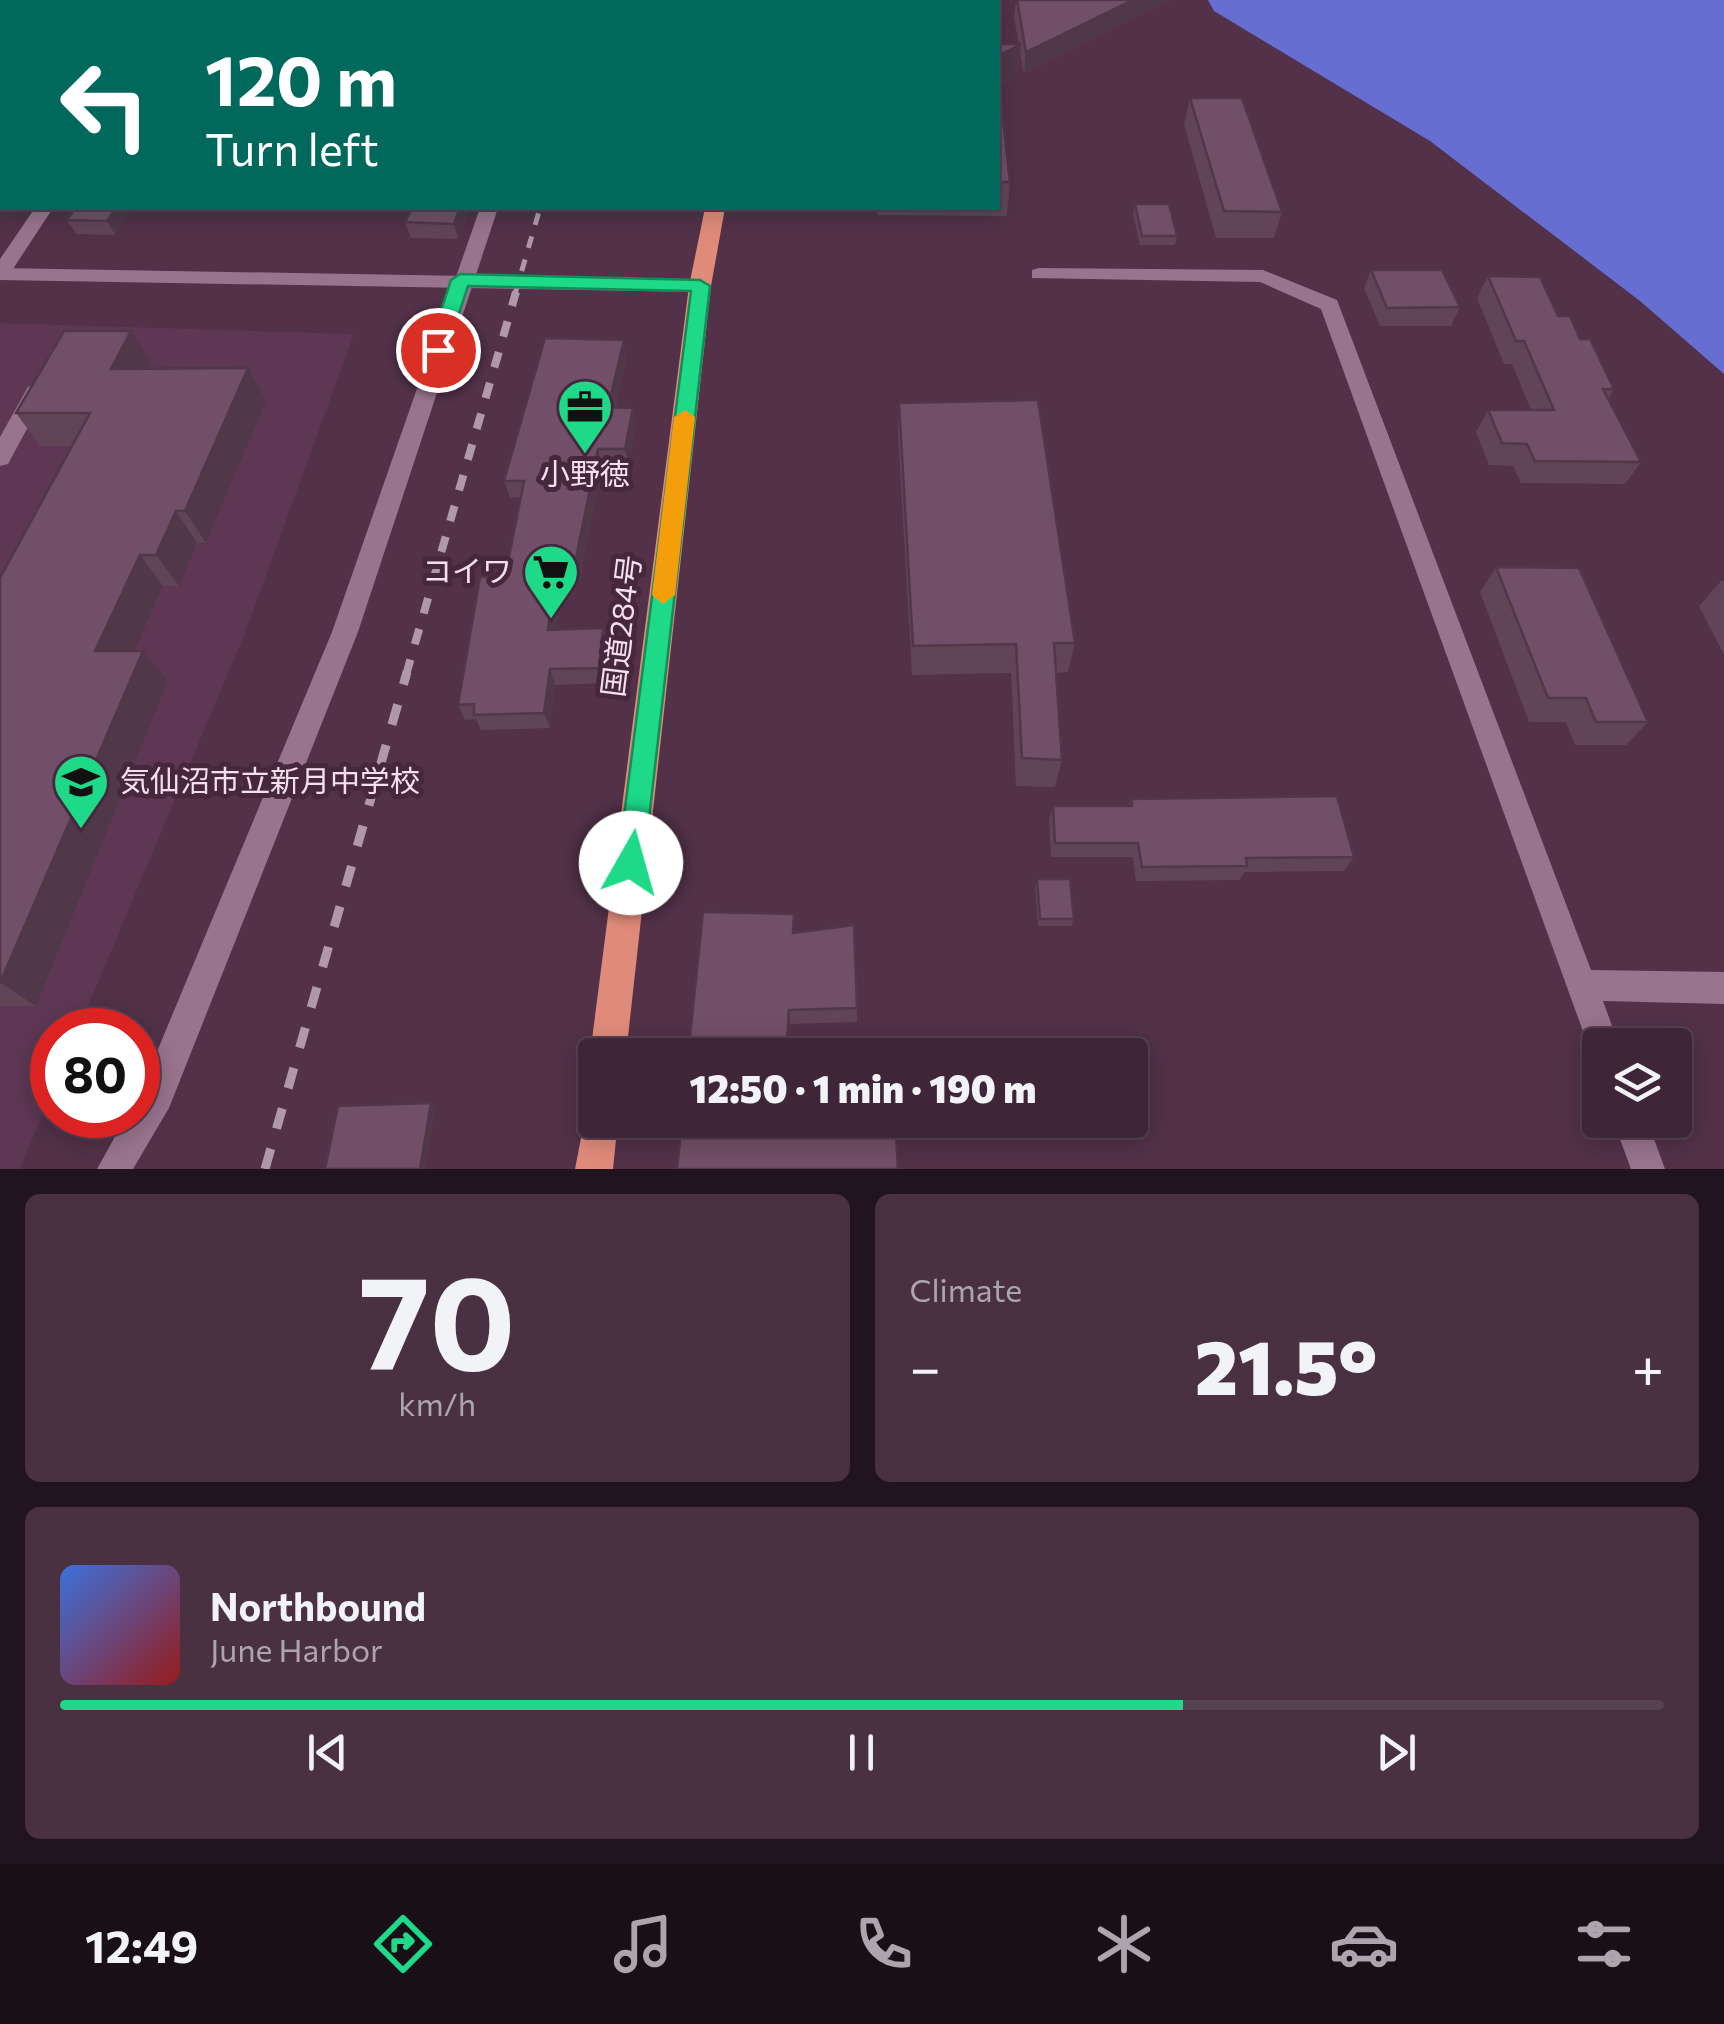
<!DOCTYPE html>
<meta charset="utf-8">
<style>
:root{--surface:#3e2537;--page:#493142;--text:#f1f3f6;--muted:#ada5ad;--line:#574252;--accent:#1dd988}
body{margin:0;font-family:Commissioner,"Noto Sans JP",sans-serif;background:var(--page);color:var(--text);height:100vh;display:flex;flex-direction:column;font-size:38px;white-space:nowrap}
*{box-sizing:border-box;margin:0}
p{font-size:32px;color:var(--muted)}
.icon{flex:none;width:55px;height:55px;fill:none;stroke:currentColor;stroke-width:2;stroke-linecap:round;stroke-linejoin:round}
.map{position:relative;height:1169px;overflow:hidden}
.sheet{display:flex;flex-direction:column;gap:25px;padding:25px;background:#22141e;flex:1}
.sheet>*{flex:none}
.banner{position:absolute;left:0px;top:0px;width:1000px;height:210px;box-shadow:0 5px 25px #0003,0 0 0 2px var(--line);background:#00695c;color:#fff;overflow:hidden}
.buttons{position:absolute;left:1582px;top:1028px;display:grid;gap:20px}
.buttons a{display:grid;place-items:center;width:110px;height:110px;border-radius:10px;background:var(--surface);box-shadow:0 5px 25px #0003,0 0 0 2px var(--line);font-size:50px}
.speed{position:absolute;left:30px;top:1008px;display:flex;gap:20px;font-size:50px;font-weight:700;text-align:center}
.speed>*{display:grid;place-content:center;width:130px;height:130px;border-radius:50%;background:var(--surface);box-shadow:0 5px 25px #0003,0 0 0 2px var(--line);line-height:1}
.speed .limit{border:15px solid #d22;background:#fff;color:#111}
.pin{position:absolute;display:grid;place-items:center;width:85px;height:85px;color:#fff;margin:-42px;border:5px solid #fff;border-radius:50%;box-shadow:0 2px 10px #0007}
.me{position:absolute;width:110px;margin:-55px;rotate:7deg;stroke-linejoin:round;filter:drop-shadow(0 0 8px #0008)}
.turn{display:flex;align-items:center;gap:35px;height:210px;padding:0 40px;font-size:45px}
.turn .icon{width:130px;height:130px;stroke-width:2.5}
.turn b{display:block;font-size:70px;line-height:85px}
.big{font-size:75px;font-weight:800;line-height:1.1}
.sheet .tile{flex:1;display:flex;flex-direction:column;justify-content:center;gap:15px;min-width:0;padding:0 35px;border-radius:15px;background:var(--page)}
.sheet .dial{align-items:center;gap:0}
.dial b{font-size:130px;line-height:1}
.song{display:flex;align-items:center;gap:30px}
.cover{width:120px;height:120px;border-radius:15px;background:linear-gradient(135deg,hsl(220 70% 55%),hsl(0 70% 35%))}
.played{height:10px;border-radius:5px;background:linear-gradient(90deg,var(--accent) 70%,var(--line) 70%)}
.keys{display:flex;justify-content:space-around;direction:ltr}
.heat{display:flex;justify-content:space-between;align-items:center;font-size:55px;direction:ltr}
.sheet .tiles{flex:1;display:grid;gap:25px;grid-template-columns:1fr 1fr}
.tile:last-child{grid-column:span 2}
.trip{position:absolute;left:578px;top:1038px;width:570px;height:100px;border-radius:10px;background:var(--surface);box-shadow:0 5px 25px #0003,0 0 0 2px var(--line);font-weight:800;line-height:100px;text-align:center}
.tabs{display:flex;height:160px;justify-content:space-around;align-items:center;background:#190f16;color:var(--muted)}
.tabs .icon{width:70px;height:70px}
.tabs .current{color:var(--accent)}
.tabs b{font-size:45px;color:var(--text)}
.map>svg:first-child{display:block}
.built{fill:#5e3754}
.forest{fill:#666ed1}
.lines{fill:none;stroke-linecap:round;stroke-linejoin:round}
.service{fill:#99748e;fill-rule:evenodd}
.minor{fill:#99748e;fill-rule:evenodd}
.tertiary{fill:#99748e;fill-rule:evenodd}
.trunk{fill:#e08b7a;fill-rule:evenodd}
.rail-far2{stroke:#b197aa;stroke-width:5;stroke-dasharray:12 12;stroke-linecap:butt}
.rail-far1{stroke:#b197aa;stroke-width:8;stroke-dasharray:16 16;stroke-linecap:butt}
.rail{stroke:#b197aa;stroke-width:9;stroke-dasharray:21 21;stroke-linecap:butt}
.wall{fill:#624459}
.shaded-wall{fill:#503749}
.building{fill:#724f68;stroke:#503749;stroke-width:2.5}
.route{fill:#1dd988;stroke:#138d58;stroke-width:2.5}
.slow{fill:#f59e0b}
.labels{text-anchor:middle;stroke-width:10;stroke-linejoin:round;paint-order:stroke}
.poi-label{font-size:30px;fill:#f5e0ee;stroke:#47273e}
.street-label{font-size:30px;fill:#f5e0ee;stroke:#47273e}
</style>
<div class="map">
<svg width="1724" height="1169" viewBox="0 0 1724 1169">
<rect width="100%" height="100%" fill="#523149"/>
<path class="built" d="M0 323 354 334 245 633 78 1030H52V1091L20 1169H0Z"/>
<path class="forest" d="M1208 0H1724V374L1640 301 1430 141 1214 11Z"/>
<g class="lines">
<path class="service" d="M36 384 47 392 8 464 0 466V437L28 387Z"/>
<path class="minor" d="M35 208H53L7 278 0 280V259Z
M480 208H498L358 632 169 1108 133 1169H97L127 1115H138V1097L332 632Z
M1039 268 1263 270 1337 300 1591 970 1724 972V1004L1603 1001 1619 1045H1600V1060L1592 1056 1321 309 1260 282 1032 278V270Z
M1613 1120H1647L1665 1169H1631Z"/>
<path class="tertiary" d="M0 268 700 280 710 286 700 292 0 280Z"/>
<path class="trunk" d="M705 208H725L711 286 626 1055H595V1067L590 1055 689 286Z
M595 1104V1120H618L613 1169H575L587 1107Z"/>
<path class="rail-far2" d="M515 294 540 208"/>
<path class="rail-far1" d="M406 675 516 292"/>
<path class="rail" d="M265 1169 407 672"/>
</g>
<path class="wall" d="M1016 0H1171L1024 74 1020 52 1017 77 999 86 1010 182 1007 216 877 215V208H998V44H1019L1014 18Z
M0 67H2V183H0Z
M1190 98 1282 212 1274 238H1216L1184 124Z
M1135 204 1177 236 1175 245H1140L1133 214Z
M133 208 115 235 76 234 67 220Z
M412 208H470L458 239 411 238 405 222Z
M1371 270 1460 307 1451 326H1380L1364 288Z
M1488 276 1558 316 1580 339 1614 389 1608 399 1641 462 1625 484 1521 483 1513 466 1489 465 1476 432 1488 410H1531L1512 364H1504L1477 298Z
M131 331 152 364 149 369 266 401 206 543H197L179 586H163L135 651H143L168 681 36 1006H0V578L72 446H40L16 413Z
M627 357 616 407 633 408 636 425 628 466H602L580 579 562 580 556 630 608 644 604 683 555 685 550 728 481 730 476 719 465 720 458 705 505 577 521 498 510 497 504 481Z
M899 403 1075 643 1068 672 1056 673 1062 760 1055 787 1016 786 1011 673 912 675 898 434Z
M1496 567 1648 722 1626 745H1575L1566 722H1529L1480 592Z
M1721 581H1724V655L1699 606Z
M1131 799 1354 857 1344 871 1244 872 1240 880 1136 881 1133 857H1051L1049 820 1053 806H1128Z
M1037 879 1074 919 1071 926H1038L1035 886Z
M854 925 857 1022 790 1024 688 1055 795 933Z"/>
<path class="shaded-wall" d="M1133 0H1171L1024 74 1026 52Z
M1021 44 1017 77 998 87V56Z
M116 208H133L115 235 107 221Z
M460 208H470L458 239 454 224Z
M131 331 152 364 132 403 111 369Z
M624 340 627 357 612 424 608 407Z
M248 368 266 401 206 543 185 511Z
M633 408 636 425 628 466 625 449Z
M598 449 602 466 580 579 575 563Z
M176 511 197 543 179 586 156 555Z
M140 555 163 586 121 682 95 651Z
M557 563 562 580 554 646 548 630Z
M603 628 608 644 604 683 599 668Z
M143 651 168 681 36 1006 1 983Z
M550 669 555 685 550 728 544 713Z
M789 1010 790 1024 789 1055H786Z
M431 1103 436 1108 426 1169H420Z"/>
<path class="building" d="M486 0H526L525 2H485Z
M1017 0H1133L1026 52Z
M998 44H1021L998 56Z
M0 67H2V169H0Z
M998 75 1010 182H998Z
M1190 98H1242L1282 212 1224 211Z
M1135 204H1169L1177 236H1142Z
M75 208H116L107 221 67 220Z
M412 208H460L454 224 405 222Z
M1371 270H1442L1460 307 1387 308Z
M1488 276 1540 277 1558 316H1570L1580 339H1590L1614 389H1603L1641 462 1535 461 1527 444 1502 443 1488 410H1554L1524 341H1516Z
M64 331H131L111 369 248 368 185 511H176L156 555H140L95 651H143L0 983V578L90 413H16Z
M545 338 624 340 608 407 633 408 625 449H598L575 563H557L548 630 603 628 599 668 550 669 544 713 474 715V704L458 705 480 577H505L524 481H504Z
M1038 400 1075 643H1054L1062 760 1022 758 1016 644 913 646 899 403Z
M1496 567 1579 568 1648 722H1596L1586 698H1548Z
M1337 796 1354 857 1246 858 1247 866 1142 867 1138 843H1055L1053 806H1132L1131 799Z
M1037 879H1070L1074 919H1040Z
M703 912 794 914 793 933 854 925 857 1008 789 1010 786 1055H688Z
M431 1103 420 1169H325L338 1106Z
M682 1120H895L898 1169H677Z"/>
<path class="route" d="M460 274 700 280 710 286 644 863 640 872 631 875 622 872 618 863 691 291 468 286 447 350 444 355H431L428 350 451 280Z"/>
<path class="slow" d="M685 410 695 417 675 595 663 604 652 595 674 417Z"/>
<defs>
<g id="office-pin" transform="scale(2.875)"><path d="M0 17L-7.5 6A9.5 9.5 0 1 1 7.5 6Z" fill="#1dd988" stroke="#47273e"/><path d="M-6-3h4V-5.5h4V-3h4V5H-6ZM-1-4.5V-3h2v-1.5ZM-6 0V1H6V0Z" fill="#111"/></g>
<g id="supermarket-pin" transform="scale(2.875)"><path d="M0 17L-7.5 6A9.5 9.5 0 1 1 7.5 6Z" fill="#1dd988" stroke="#47273e"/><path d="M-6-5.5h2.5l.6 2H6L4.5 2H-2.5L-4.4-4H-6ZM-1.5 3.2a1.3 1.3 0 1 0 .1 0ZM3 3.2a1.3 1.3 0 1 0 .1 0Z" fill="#111"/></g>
<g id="school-pin" transform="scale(2.875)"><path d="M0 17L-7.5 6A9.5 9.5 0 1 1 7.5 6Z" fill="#1dd988" stroke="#47273e"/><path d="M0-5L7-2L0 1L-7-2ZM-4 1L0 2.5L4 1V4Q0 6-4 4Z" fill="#111"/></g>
</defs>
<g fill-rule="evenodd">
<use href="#office-pin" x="585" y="407"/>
<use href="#supermarket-pin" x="551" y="572"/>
<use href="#school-pin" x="81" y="782"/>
</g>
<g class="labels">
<g class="poi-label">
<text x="585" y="485">小野徳</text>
<text x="512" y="582" text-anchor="end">コイワ</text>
<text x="120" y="792" text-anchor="start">気仙沼市立新月中学校</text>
</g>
<g class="street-label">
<text transform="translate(622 626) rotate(-83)" y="10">国道284号</text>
</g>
</g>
</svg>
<div class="buttons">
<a><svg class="icon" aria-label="layers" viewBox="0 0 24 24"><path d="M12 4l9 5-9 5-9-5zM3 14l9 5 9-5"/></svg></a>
</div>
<div class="speed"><div class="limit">80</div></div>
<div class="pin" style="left:438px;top:350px;background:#d93025"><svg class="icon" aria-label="arrive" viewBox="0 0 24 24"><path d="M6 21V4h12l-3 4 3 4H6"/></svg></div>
<svg class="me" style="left:631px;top:863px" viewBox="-20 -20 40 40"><circle r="19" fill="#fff"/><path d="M0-13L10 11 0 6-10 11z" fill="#1dd988"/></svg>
<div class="trip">12:50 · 1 min · 190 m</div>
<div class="banner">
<div class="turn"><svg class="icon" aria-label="left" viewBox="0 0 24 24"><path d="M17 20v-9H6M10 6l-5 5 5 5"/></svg><div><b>120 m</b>Turn left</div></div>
</div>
</div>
<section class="sheet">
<div class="tiles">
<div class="tile dial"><b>70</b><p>km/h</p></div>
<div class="tile"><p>Climate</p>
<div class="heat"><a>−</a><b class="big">21.5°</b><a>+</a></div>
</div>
<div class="tile">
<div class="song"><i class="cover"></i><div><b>Northbound</b><p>June Harbor</p></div></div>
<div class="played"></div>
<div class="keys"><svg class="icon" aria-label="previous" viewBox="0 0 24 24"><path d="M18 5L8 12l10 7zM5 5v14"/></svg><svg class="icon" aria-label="pause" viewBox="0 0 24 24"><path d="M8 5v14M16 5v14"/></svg><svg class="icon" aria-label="next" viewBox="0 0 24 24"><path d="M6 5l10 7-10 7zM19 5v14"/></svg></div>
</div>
</div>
</section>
<nav class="tabs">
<b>12:49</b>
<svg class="icon current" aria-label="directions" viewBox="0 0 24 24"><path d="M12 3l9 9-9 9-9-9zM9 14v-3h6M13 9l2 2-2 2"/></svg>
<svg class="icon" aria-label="music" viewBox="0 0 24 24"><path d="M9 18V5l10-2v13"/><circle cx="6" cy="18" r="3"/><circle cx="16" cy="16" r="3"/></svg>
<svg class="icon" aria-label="phone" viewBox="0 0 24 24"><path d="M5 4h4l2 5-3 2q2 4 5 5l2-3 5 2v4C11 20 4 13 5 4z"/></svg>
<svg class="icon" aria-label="climate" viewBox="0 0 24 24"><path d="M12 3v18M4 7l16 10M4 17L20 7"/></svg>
<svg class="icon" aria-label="car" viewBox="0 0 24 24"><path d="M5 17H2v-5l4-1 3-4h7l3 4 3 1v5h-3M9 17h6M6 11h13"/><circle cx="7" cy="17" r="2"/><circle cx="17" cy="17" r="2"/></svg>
<svg class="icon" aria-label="filters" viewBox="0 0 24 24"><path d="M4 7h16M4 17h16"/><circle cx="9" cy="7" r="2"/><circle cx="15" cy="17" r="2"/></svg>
</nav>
